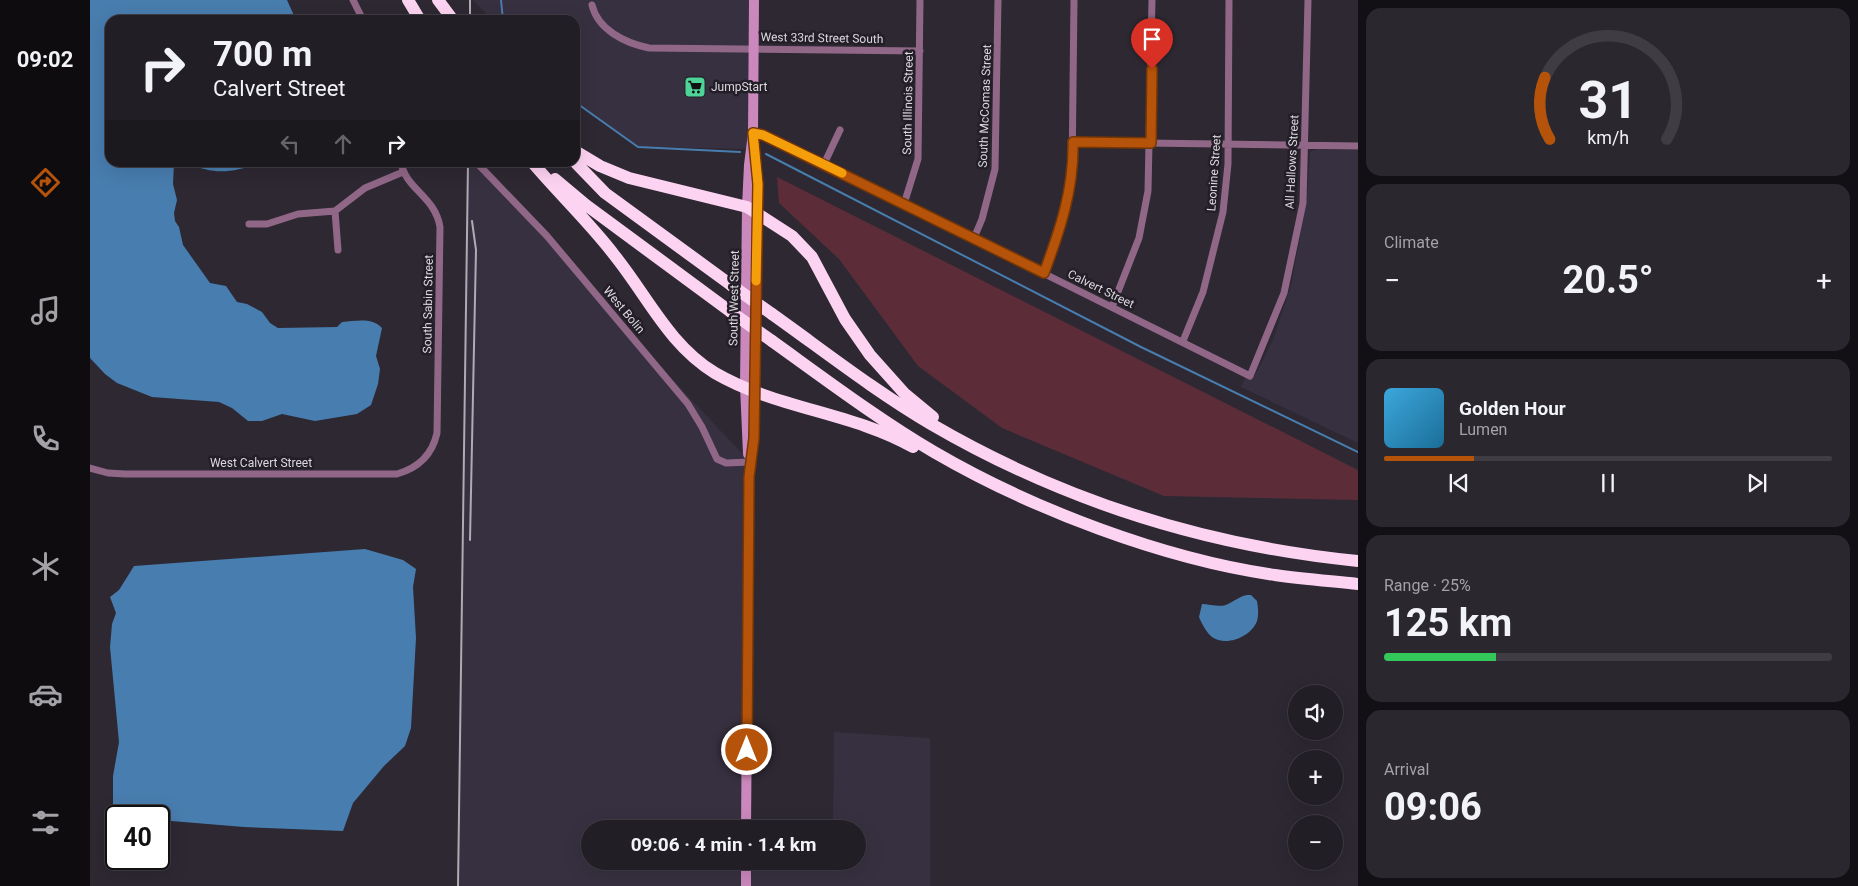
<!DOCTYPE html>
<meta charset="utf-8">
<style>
:root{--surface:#221e26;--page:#2a272e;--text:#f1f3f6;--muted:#a2a2a7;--line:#3f3c43;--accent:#b45309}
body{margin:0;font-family:Roboto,sans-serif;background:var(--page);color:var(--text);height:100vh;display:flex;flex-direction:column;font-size:19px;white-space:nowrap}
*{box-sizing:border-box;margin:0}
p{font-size:16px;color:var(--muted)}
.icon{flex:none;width:28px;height:28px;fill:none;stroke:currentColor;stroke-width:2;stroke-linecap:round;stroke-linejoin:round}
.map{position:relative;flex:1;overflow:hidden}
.panel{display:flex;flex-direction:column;gap:8px;padding:8px;background:#131015;width:500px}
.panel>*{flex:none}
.top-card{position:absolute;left:15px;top:15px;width:475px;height:152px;border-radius:15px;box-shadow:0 5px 20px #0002,0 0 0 1px var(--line);background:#221e26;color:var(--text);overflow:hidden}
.fabs{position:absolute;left:1198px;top:685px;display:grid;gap:10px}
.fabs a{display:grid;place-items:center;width:55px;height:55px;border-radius:50%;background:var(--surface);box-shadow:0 5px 20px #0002,0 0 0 1px var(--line);font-size:25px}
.speed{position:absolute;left:15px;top:805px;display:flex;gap:10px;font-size:25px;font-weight:700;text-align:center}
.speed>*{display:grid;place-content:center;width:65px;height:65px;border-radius:50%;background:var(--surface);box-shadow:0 5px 20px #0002,0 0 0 1px var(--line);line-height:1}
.speed .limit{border:2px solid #111;border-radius:8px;background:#fff;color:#111}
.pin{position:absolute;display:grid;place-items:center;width:42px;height:42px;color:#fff;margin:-51px -21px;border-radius:50% 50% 50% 0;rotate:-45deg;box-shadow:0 0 5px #0007}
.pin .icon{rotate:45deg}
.me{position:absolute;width:55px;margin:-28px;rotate:0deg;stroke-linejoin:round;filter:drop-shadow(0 0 4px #0008)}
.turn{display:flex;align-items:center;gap:18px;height:105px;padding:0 25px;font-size:22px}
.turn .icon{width:65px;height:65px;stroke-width:2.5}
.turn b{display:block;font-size:35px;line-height:42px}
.lanes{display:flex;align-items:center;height:48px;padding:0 25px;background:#0003;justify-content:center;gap:25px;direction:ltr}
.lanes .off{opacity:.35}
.big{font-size:38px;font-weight:700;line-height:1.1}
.panel .tile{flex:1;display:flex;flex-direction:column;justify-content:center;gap:8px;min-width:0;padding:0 18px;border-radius:15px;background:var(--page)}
.panel .dial{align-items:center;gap:0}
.dial svg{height:130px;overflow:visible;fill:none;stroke:var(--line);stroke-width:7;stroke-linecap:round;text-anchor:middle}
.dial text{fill:var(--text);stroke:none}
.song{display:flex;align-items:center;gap:15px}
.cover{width:60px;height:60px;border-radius:8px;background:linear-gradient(135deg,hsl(200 70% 55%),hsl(200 70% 35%))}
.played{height:5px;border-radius:2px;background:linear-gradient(90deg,var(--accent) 20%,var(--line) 20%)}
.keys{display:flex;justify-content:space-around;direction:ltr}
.heat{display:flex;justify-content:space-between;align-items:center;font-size:28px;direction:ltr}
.charge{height:8px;border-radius:4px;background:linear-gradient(90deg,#34c759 25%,var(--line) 0)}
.trip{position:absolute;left:491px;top:820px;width:285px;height:50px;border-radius:25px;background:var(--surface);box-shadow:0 5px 20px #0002,0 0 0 1px var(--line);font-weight:700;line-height:50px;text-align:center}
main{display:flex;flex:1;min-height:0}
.menu{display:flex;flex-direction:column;width:90px;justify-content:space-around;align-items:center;background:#0e0c0f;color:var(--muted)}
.menu .icon{width:35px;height:35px}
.menu .current{color:var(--accent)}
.menu b{font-size:22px;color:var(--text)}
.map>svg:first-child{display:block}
.built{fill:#373040}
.green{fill:#5c2d39}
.water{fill:#487daf}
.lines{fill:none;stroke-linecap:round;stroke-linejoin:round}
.stream{stroke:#487daf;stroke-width:2}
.street{stroke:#916787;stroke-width:7}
.secondary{stroke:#cb88bc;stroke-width:10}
.highway{stroke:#fdd3f2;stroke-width:12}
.rail{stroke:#aeabb3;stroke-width:2}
.highway-bridge{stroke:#fdd3f2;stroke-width:12}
.route-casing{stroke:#753606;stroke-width:12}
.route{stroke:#b45309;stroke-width:9}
.slow{stroke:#f59e0b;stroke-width:9}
.labels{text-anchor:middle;stroke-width:5;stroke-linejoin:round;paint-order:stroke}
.street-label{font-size:12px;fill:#dbd8df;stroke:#231e28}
.poi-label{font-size:12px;fill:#dbd8df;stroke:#231e28;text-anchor:start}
</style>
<main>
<nav class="menu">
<b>09:02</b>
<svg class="icon current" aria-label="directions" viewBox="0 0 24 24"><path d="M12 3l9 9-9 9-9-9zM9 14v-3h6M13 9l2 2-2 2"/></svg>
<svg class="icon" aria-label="music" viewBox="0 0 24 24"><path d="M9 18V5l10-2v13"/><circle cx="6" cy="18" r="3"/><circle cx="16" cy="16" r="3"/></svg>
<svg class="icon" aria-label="phone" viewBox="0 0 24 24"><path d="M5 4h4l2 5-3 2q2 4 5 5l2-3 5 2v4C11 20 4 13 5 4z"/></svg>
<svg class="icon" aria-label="climate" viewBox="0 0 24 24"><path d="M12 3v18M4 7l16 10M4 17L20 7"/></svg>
<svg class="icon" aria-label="car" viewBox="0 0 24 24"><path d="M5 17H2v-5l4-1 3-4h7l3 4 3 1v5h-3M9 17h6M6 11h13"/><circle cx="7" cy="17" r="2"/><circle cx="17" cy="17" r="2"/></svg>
<svg class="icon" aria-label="filters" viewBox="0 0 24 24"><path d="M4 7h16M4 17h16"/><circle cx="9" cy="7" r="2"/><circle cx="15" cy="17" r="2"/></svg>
</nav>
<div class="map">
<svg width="1268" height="886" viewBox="0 0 1268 886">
<rect width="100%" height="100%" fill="#2d2832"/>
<path class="built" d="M383 0H665V149L548 147 485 102V20H402Z
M1228 149 1268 150V443L1151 387 1155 378 1160 379 1165 375 1183 340 1201 286 1217 199 1220 152Z
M389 162 536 330 660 462 656 829H500V861H655V886H368L378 163Z
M744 732 840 738V886H661V871L743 869V861H768V829H743Z"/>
<path class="green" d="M687 177 1268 470V500L1074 496 912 428 828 366 749 259 689 203Z"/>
<path class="water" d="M0 0H197L206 20H20V162L84 163 83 184 87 200 84 213 85 221 89 227 93 245 120 283 136 286 147 302 157 304 172 312 180 323 188 328 247 327 252 322C266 321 282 317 292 328L286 356 290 369 288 384 281 405 267 414 225 421 192 414 172 421H158L142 408 129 402 62 397 27 383 15 374 0 358Z
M99 163H167C144 173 122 175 99 163Z
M275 549 313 560 326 569 323 587 326 638 321 728 315 746 294 766 263 803 253 831 154 827 69 820V816H37L23 804V776L29 742 20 647 22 624 26 613 20 597 29 590 44 566Z
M1157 595H1161L1167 601C1168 607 1169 615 1167 621 1161 637 1136 647 1122 637 1116 632 1112 624 1109 617L1112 604C1120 604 1131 608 1138 604 1145 601 1148 597 1157 595Z"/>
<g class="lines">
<path class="stream" d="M411 0 413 20
M485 102 548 147 650 152
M676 154 1051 347 1268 452"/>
<path class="street" d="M263 0 273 20
M502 5C508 30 535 43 559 48L830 51
M663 133 673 135 734 164 1160 376 1194 293 1213 203 1218 0
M983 142 1268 146
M386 162 457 236 598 404 612 427 627 459 636 463 660 462
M734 164 750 130
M814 204 828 159 830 0
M245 211 248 250
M159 224H177L208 214 245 211 275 188 313 172
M884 238 892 219 905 169 908 0
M954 273 977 205 982 175 984 0
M1022 307 1049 238 1058 191 1062 0
M1093 341 1113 292 1133 212 1138 164 1139 0
M0 468 18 473 35 474H307C328 468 342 456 347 433L350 227C345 196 315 189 311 162"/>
<path class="secondary" d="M658 454 655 386 657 207 659 165 663 133 664 0
M656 829 659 477 664 438 668 184 663 133
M656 861V886"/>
<path class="highway" d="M318 0 330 20
M348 0 363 20
M485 151 510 166 539 178 657 207 702 236 722 257 755 319 780 355 814 393 843 417
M442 162C469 194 500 223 525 256 558 297 579 345 625 373 687 409 761 412 823 447
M485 162 515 193 641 285
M465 179 496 205 641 312
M682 314C734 351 785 391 841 424 973 501 1116 546 1268 561
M682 341C735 379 788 419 844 452 942 509 1073 559 1185 575 1213 579 1240 581 1268 584"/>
<path class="rail" d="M380 20V0
M380 540 386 250 382 221
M368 886 378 162"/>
<path class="highway-bridge" d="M641 285 682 314
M641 312 682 341"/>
</g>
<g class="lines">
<g class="route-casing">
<path id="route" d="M657 750 659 477 664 438 668 184 663 133 673 135 954 273C970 230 984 189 983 142L1061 143 1062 69"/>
</g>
<use href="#route" class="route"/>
<path class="slow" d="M666 281 668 184 663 133 673 135 752 173"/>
</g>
<defs>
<g id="supermarket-square" transform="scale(1.125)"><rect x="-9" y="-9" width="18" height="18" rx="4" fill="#4ed399" stroke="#231e28"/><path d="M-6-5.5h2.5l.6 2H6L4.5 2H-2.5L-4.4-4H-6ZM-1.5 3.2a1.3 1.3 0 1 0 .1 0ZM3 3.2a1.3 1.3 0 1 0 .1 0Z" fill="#111"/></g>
</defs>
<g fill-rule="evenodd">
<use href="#supermarket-square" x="605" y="87"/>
</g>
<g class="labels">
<g class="street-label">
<text transform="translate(732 38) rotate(1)" y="4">West 33rd Street South</text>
<text transform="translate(818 103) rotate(-89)" y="4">South Illinois Street</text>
<text transform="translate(895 106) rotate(-88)" y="4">South McComas Street</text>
<text transform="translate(1202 162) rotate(-87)" y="4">All Hallows Street</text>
<text transform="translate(1124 173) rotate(-86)" y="4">Leonine Street</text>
<text transform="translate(1011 289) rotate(26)" y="4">Calvert Street</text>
<text transform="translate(644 298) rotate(-89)" y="4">South West Street</text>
<text transform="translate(338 304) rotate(-89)" y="4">South Sabin Street</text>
<text transform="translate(534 310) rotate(50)" y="4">West Bolin</text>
<text x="171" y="467">West Calvert Street</text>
</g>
<g class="poi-label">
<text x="621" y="91">JumpStart</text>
</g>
</g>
</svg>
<div class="fabs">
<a><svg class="icon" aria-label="sound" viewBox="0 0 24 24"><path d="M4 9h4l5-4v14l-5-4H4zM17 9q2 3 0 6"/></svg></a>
<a>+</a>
<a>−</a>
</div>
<div class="speed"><div class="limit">40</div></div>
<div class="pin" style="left:1062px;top:69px;background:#d93025"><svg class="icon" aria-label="arrive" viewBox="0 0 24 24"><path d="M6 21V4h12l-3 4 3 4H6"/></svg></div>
<svg class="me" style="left:657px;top:750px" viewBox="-20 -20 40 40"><circle r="17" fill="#b45309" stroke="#fff" stroke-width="3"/><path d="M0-11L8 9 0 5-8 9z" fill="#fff"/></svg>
<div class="trip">09:06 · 4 min · 1.4 km</div>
<div class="top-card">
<div class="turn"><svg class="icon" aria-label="right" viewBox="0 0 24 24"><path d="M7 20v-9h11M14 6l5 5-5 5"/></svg><div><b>700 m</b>Calvert Street</div></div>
<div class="lanes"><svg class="icon off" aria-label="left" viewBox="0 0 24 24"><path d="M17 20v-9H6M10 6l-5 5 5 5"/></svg><svg class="icon off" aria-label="ahead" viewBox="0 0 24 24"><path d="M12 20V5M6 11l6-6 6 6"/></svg><svg class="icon" aria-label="right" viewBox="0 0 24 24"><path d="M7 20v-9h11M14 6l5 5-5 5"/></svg></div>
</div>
</div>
<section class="panel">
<div class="tile dial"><svg viewBox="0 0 100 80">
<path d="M14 69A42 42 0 1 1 86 69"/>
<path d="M14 69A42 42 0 0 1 11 31" stroke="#b45309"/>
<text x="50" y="56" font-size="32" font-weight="700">31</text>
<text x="50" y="72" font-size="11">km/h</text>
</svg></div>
<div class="tile"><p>Climate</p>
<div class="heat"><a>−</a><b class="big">20.5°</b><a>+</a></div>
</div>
<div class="tile">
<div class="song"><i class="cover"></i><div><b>Golden Hour</b><p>Lumen</p></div></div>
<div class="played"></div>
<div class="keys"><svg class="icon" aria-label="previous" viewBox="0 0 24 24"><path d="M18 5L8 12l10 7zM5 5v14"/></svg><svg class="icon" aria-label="pause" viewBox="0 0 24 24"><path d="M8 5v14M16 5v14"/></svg><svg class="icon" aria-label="next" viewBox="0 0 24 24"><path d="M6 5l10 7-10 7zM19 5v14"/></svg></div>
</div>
<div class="tile"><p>Range · 25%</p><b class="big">125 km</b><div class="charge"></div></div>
<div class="tile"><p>Arrival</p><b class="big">09:06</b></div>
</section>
</main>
